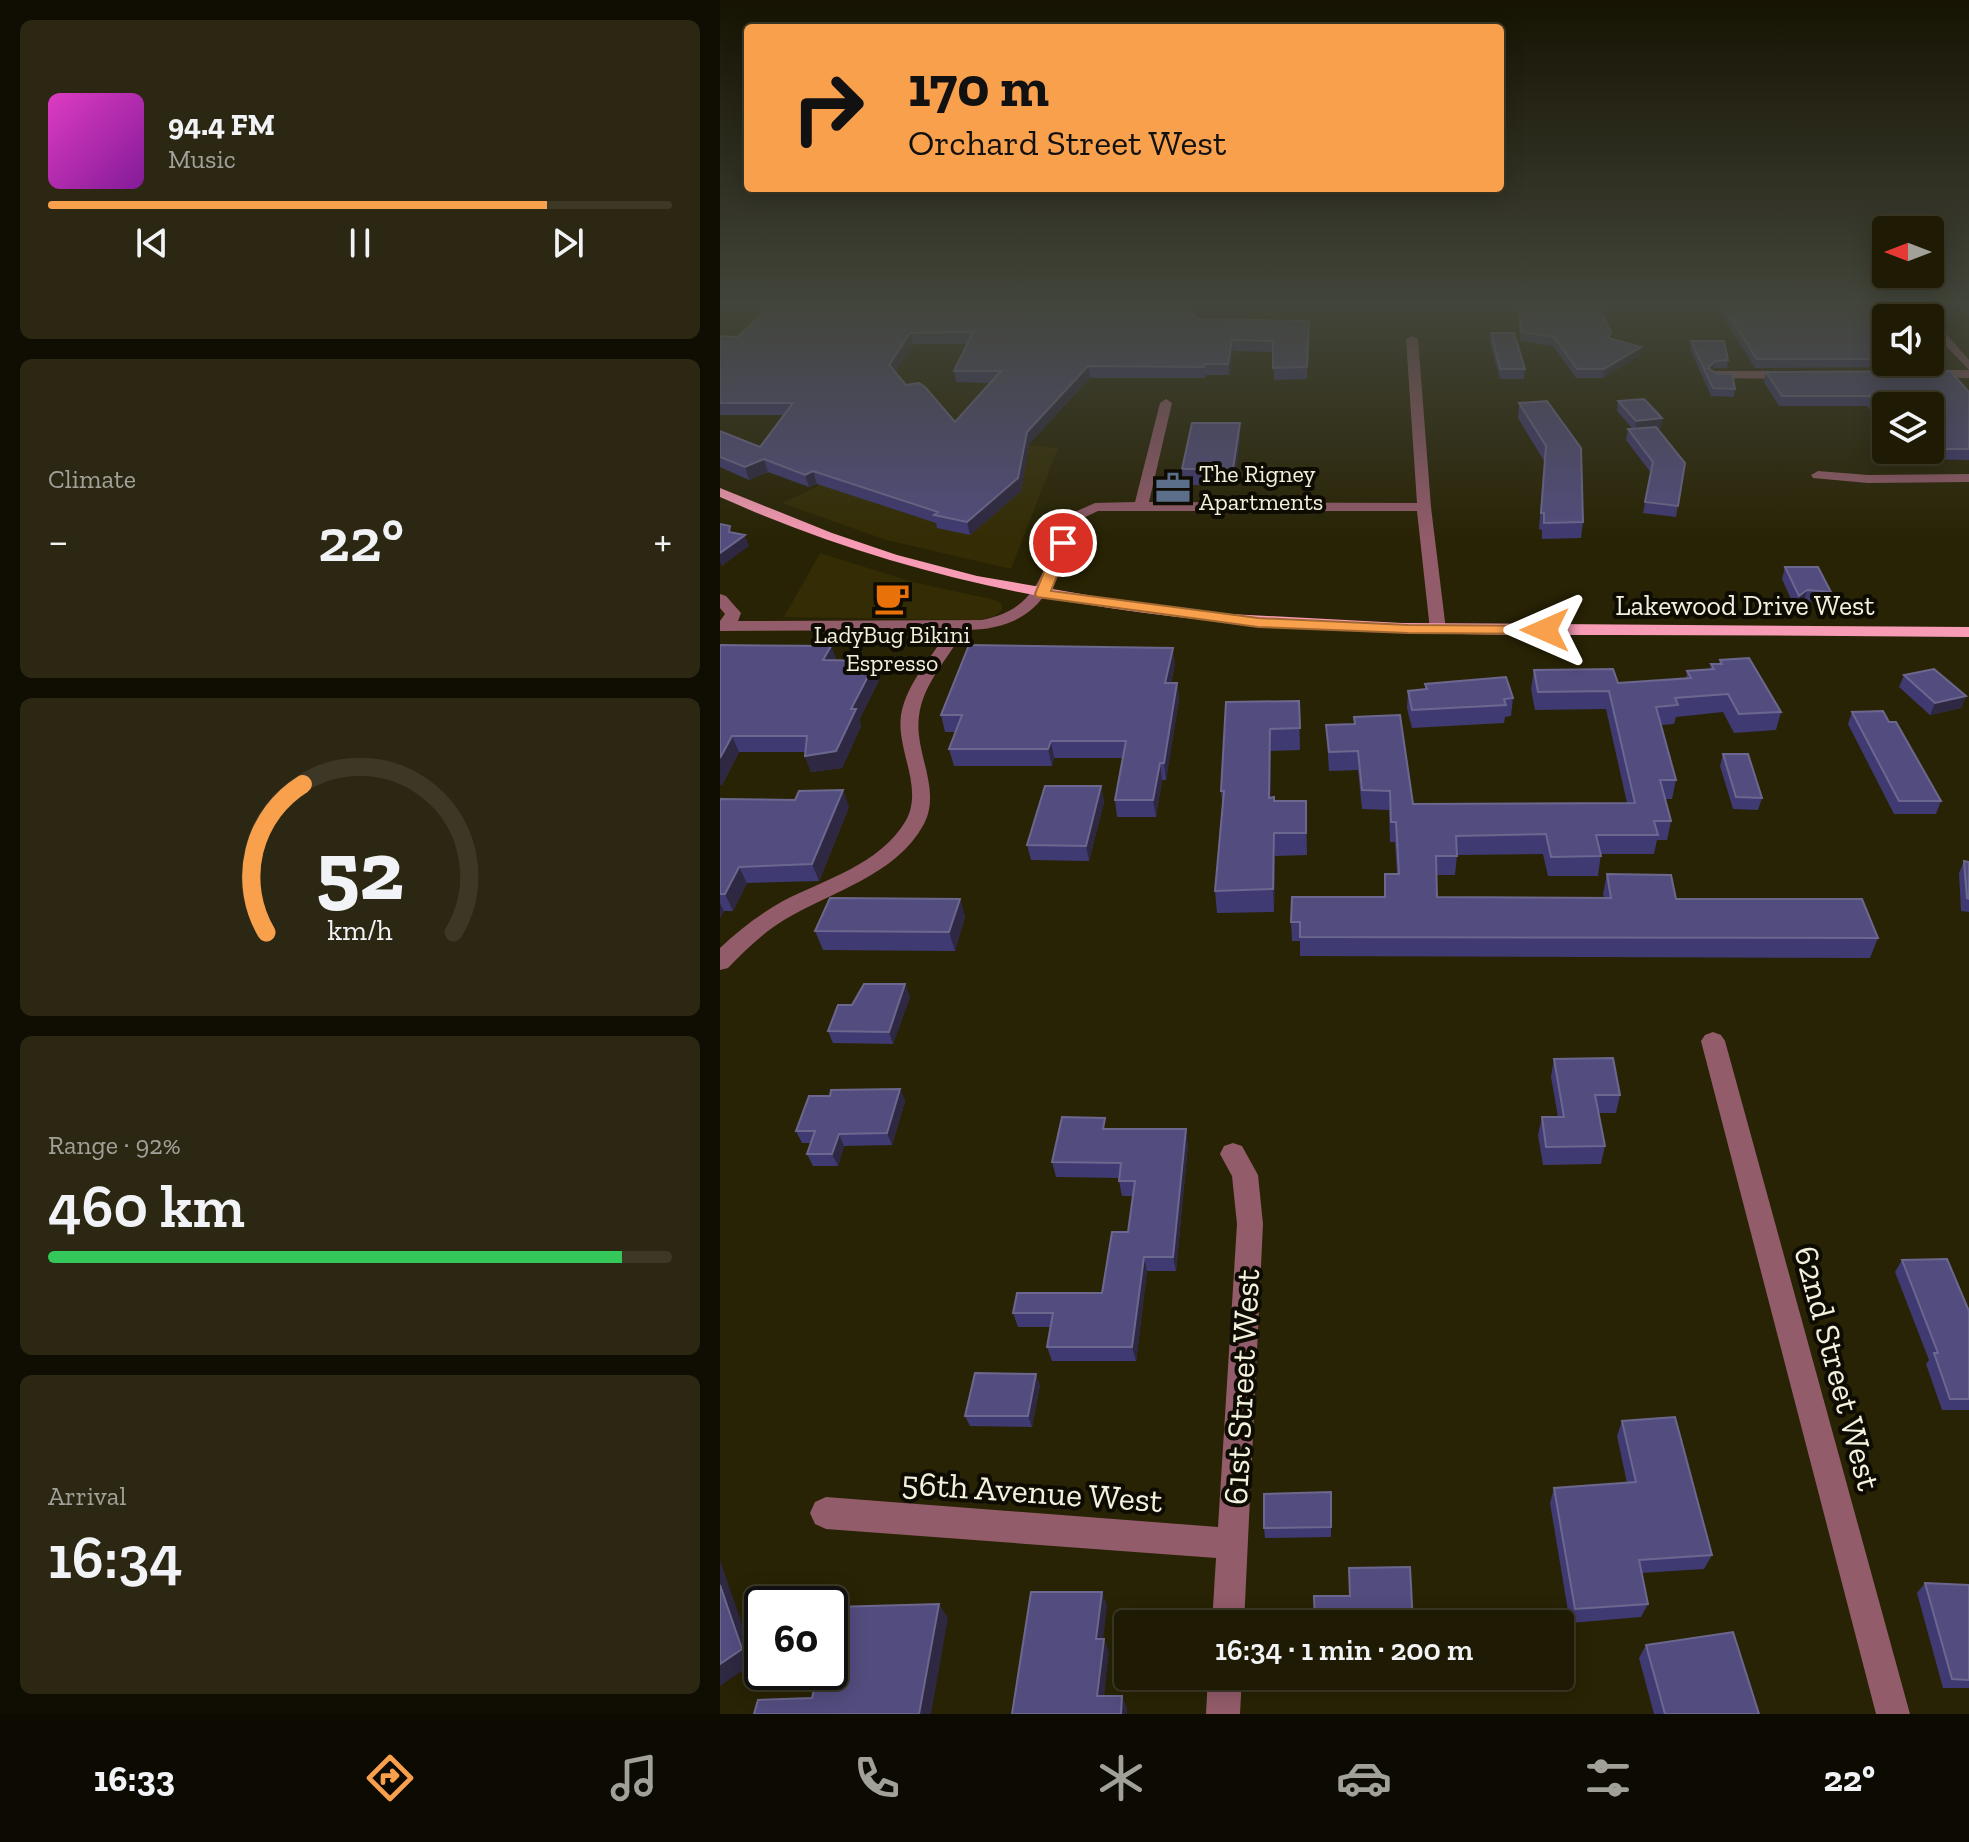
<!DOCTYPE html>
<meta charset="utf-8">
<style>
:root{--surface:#1e1a03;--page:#2b2712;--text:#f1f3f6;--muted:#a1a19a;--line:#3c3825;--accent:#f9a04d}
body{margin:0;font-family:"Zilla Slab",serif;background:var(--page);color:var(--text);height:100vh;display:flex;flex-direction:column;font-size:30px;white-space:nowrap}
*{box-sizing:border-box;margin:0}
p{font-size:26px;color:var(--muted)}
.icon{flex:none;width:44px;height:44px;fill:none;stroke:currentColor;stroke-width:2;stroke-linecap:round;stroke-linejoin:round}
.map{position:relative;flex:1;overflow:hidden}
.details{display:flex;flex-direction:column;gap:20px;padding:20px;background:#100e02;width:720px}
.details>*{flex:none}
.guide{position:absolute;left:24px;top:24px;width:760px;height:168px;border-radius:8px;box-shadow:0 4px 20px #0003,0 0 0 2px var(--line);background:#f9a04d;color:#111;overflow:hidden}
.needle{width:52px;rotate:270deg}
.fabs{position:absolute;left:1152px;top:216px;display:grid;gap:16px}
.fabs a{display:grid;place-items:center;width:72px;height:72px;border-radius:8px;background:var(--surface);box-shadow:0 4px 20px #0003,0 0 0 2px var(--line);font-size:40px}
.speed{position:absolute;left:24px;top:1586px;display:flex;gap:16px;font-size:40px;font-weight:700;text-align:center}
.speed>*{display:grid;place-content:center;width:104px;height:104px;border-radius:50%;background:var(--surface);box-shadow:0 4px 20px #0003,0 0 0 2px var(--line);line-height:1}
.speed .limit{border:4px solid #111;border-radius:12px;background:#fff;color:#111}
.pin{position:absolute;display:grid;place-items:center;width:68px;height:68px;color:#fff;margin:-34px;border:4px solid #fff;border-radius:50%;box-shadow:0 2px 8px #0007}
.me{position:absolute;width:88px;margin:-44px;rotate:270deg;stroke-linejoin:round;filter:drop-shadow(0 0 6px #0008)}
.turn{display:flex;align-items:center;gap:28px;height:168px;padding:0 32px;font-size:36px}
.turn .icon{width:104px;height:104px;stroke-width:2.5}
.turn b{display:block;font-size:56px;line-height:68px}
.big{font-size:60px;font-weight:600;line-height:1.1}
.details .tile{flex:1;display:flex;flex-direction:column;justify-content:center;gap:12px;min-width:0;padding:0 28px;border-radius:12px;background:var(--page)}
.details .dial{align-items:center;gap:0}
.dial svg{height:208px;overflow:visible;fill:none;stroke:var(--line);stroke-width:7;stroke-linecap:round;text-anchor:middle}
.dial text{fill:var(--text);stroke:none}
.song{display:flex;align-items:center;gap:24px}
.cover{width:96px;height:96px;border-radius:12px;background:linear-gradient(135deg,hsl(310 70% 55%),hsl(290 70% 35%))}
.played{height:8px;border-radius:4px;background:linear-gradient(90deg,var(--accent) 80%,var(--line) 80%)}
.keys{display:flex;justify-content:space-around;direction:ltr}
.heat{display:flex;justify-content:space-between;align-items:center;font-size:44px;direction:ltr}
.charge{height:12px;border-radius:6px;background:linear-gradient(90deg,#34c759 92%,var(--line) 0)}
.trip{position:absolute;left:394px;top:1610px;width:460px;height:80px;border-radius:8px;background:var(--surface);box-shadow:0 4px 20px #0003,0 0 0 2px var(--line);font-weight:600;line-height:80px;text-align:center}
.menu{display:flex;height:128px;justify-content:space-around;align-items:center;background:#0c0a01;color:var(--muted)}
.menu .icon{width:56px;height:56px}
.menu .current{color:var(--accent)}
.menu b{font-size:36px;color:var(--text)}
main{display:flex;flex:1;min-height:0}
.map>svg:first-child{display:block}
.built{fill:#332c04}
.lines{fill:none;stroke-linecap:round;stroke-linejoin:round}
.minor{fill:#935c6b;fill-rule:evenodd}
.major{fill:#f89cb6;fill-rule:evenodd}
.wall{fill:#403a73;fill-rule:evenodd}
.shaded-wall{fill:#2e2842}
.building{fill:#534d7f;stroke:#6c678e;stroke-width:2;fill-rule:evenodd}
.route{fill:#f9a04d;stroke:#a26832;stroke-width:2}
.labels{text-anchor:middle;stroke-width:8;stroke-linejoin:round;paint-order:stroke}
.far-poi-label{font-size:24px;fill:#f3f0de;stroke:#0e0c02;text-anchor:start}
.street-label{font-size:28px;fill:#f3f0de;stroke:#0e0c02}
.near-street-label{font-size:34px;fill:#f3f0de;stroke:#0e0c02}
</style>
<main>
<section class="details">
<div class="tile">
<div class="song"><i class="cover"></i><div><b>94.4 FM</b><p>Music</p></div></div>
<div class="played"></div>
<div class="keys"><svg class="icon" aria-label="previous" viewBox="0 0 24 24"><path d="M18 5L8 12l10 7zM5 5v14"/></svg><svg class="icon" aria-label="pause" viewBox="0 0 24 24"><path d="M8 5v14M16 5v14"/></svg><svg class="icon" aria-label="next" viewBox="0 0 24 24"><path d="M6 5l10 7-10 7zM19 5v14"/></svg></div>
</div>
<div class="tile"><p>Climate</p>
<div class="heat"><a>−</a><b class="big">22°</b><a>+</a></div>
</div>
<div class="tile dial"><svg viewBox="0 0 100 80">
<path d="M14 69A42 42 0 1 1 86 69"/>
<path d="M14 69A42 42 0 0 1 28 12" stroke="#f9a04d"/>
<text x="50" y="56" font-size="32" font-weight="700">52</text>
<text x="50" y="72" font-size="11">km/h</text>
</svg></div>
<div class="tile"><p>Range · 92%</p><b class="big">460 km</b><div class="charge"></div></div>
<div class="tile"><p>Arrival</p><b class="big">16:34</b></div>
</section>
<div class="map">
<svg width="1249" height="1714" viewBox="0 0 1249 1714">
<rect width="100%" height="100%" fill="#282304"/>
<path class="built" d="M234 439 338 448 291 569 166 540 62 503 181 447Z
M100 553 193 582 275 600 282 604V610L274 616 262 620 64 617Z"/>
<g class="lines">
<path class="minor" d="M1188 302H1198L1249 360V378L1203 377V371L1207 370H1249L1210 329V318H1201Z
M692 336 698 339 711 507 726 630 724 633H712L710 630 697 511H378L359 520C335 584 322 630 244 630 229 658 203 683 199 716 194 753 222 789 204 824 176 876 110 892 64 920 43 933 25 950 8 968L0 970V948C19 930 40 914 63 901 104 880 160 864 185 822 205 789 176 750 181 715 187 682 212 658 228 630L0 631V621L5 614 0 608V594L6 596 21 613 18 621 262 620C325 608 322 561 348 515L375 503 415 502 440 403 446 399 452 403 429 502 697 503 686 339Z
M995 371H1071L1077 375 1071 379 991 378 989 375Z
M1098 471 1148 475 1249 474V482L1148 483 1093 478 1091 475Z
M993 1032 1001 1035 1005 1041 1190 1714H1156L981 1041 985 1035Z
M513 1143 522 1146 538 1175 543 1224 524 1624H492L496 1558 106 1529 95 1524 90 1513 95 1502 106 1497 498 1527 517 1224 512 1176 500 1154 504 1146Z
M488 1676H522L520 1714H486Z"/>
<path class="major" d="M0 488 112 533 177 555 257 576 425 605 510 614 682 623 1249 627V637C1132 636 1015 635 899 635 584 635 293 628 0 497Z"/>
</g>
<path class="wall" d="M798 302H877L891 333 890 339 919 356 883 378H856L833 346 800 341Z
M997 302H1154L1166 318V362H1210V343L1216 351 1215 356 1217 359 1214 367 1035 368 996 306Z
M1233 302H1249V316Z
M476 319 589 332 587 379 554 380 553 352 513 351 509 375H486L485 378H370L309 444 301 491 250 535 217 528 216 523 97 484 89 487 48 472 29 480 0 467V431L40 447 64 415H0V336L18 337ZM193 344H247L234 371 236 382 270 383 235 422 186 385 175 372Z
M771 333 805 369 804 379H780L770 343Z
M971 341 1008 360 1007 368H993L991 371 1015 389 1014 397 991 396 970 349Z
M1046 372 1249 392V460L1184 459 1177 450H1210V406H1166V433L1147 406H1059L1044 382Z
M827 401 863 522 861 538 822 539V530L819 529 824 461 798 418 799 403Z
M898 401 942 418 941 428 937 429 965 463 956 517 923 513 931 473 906 440 908 429H913L897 411Z
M520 423V438L514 485H463L462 469Z
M1065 567 1111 592 1107 603 1084 601 1075 608 1062 579Z
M0 645 111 646 116 660 161 676 139 720 141 726 122 768 91 772 85 756V752H19L2 785H0Z
M1000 660 1061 712 1056 730 1014 733 1003 712 956 717 954 724 941 725 956 780 952 799H945L951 821 947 840H937L934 854H881L878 876H828L823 854 737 855 735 875H716L717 897 884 898 883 894 887 874 956 899 1158 938 1150 958 580 956V941H572L571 922 664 897 665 874H677L675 842H670L669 810 642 809 638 770 609 771 606 725 634 724V717L693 804 907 803 886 709 815 710 811 689 814 670 898 683 966 678 967 671 990 669 991 664H999Z
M455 664 451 683H457L459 699 446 780H442L436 817H397L395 800 403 758H334L332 766H234L229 749 236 732H225L221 715Z
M1184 675 1246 696 1241 708 1210 715 1179 687Z
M705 684 793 698 791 716 785 717 784 723 692 728 687 708 688 691 705 690Z
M579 701 580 750 551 751 550 797 555 801H586L587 855 555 856 554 912 497 913 495 891 503 808 501 791 506 702Z
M1132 712 1169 722 1221 801 1216 814H1174L1128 724Z
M1003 754 1042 798 1038 810 1013 809 1000 766Z
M381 786 384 802 369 861 311 860 307 845Z
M0 796 1 799 129 807 99 881 27 883 13 911H4L0 918Z
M1244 861 1249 862V912L1241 911 1239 873Z
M240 899 245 917 235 951 103 950 95 931Z
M185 984 190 997 173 1044 113 1043 108 1031 132 1005Z
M834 1059 900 1095 896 1113H879L885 1146 881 1164 823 1165 818 1135 822 1117H838L831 1077Z
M180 1089 185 1101 172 1145 124 1146 118 1166H93L87 1154 91 1143H82L76 1131 110 1096Z
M387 1129 468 1144 456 1271H427L416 1361H332L327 1347 330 1327H298L293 1313 382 1293 408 1232 413 1196H402L399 1181V1178L336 1177 332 1162Z
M1182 1260 1249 1311V1410H1222L1206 1364 1209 1360 1175 1272Z
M320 1385 312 1427 250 1426 245 1416Z
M902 1421 992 1555 984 1569 921 1573 928 1604 921 1617 850 1623 830 1503 834 1488 907 1483 897 1436Z
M611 1492V1537L545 1538 544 1528Z
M1205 1583 1249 1585V1688H1223L1197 1593Z
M926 1645 1039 1714H934L919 1658Z
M595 1676H646V1689L595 1690Z"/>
<path class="shaded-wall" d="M190 333 193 344 172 376 169 365Z
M512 340 513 351 509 375 508 364Z
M921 347 919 356 883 378 884 369Z
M995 361 993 368 986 376 988 368Z
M368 366 370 378 309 444 301 491 250 535 247 522 307 432Z
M942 418 941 428 915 431 916 421Z
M520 423V438L514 485 513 469Z
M44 459 48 472 29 480 25 467Z
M93 471 97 484 89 487 85 475Z
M25 535 29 546 2 566 0 562V553Z
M1087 590 1084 601 1075 608 1079 596Z
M111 646 116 661 103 660Z
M453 648 455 664 447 699 445 683Z
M156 661 161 676 139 720 141 726 122 768 91 772 85 756 131 709Z
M457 683 459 699 446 780 444 763Z
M1246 696 1241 708 1210 715 1215 703Z
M550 729 551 751 550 820 549 798Z
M12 736 19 752 2 785H0V758Z
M331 741 334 758 332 766 328 749Z
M440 763 442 780 436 817 433 800Z
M381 786 384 802 369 861 366 846Z
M123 790 129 807 99 881 92 864Z
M554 833 555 856 554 912 553 889Z
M19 867 27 883 13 911 5 894Z
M240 899 245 917 235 951 229 932Z
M0 903 4 911 0 918Z
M185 984 190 997 173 1044 169 1032Z
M180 1089 185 1101 172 1145 167 1133Z
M466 1129 468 1144 456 1271 453 1257Z
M119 1134 124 1146 118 1166 112 1154Z
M424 1257 427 1271 416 1361 412 1347Z
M316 1374 320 1385 312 1427 308 1416Z
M0 1560 35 1662 0 1686Z
M382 1592 387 1605 382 1652 376 1639Z
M219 1604 228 1618 211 1714H199Z
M384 1639 389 1652 383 1708 377 1696Z
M402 1696 407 1708V1714H401Z"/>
<path class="building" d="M55 302H468L476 319 589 321 587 367 553 368V341L512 340 508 364H485L484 367 368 366 307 432 298 478 247 522 214 515 218 512 93 471 85 475 44 459 25 467 0 457V431L40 447 73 403H0V336L18 337ZM253 332 234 371H281L235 422 205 387 199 383 186 385 169 365 190 333Z
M799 302H877L891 333 888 338 921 347 884 369H857L834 337 801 332Z
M1000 302H1154L1162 312H1185L1190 318H1166V359H1037Z
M771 333H794L805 369H780Z
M971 341H1004L1008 360 995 361 988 368 997 374H1012L1015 389 993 388Z
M1210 343 1216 351H1210L1217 359H1210Z
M1230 371 1249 392V449H1210V406H1166V419L1150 396H1062L1046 372Z
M924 399 942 418 916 421 898 401Z
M827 401 861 448 863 522 824 523V513H821L826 446 799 403Z
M472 423H520L513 469H462Z
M936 427 965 463 958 506 925 502 933 462 908 429Z
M0 524 10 526 9 532 25 535 0 553Z
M1065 567H1098L1111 592 1087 590 1079 596Z
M0 645 111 646 103 660 156 661 131 709H136L116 751 85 756 87 736H12L0 758Z
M249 645 453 648 445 683H457L444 763H440L433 800H395L406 741H331L328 749H229L242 715H221Z
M1029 658 1061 712 1019 714 1008 694 955 698 958 705 936 707 956 780H940L951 821H934L938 835H876L881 856 831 857 826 834 736 836 737 856H716L717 897 891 898 887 874 951 875 956 899H1142L1158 938 580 937V922H571L572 897H665V874H679L676 822H671L670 791 642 790 638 751 609 752 606 725 635 724 634 717 680 715 693 804 915 803 889 691 818 692 814 670 893 669 898 683 971 678 967 671 994 669 991 664H1002L1000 660Z
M1214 669 1246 696 1215 703 1184 675Z
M786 677 793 698 784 699 786 705 692 710 688 691 707 689 705 684Z
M579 701 580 728 550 729 549 798 554 797V801H586V833H554L553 889 495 891 504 791H501L506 702Z
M1163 711 1169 722H1176L1221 801H1179L1132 712Z
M1003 754H1028L1042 798 1016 797Z
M325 786H381L366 846 307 845Z
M123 790 92 864 19 867 5 894H0V799L75 800 79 791Z
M1244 861 1249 862V899L1247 898Z
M110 898 240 899 229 932 95 931Z
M144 984H185L169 1032 108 1031 118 1005H132Z
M893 1058 900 1095H875L885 1146 826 1147 822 1117H844L834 1059Z
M180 1089 167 1133 119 1134 112 1154H87L95 1131H76L89 1096H110L111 1090Z
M342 1117 385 1118 383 1129H466L453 1257H424L412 1347H327L333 1313H293L297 1293H382L392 1232H408L415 1181H399L401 1163 332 1162Z
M1227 1259 1249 1311V1399H1230L1214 1353H1218L1182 1260Z
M255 1373 316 1374 308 1416H245Z
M955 1417 992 1555 919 1560 928 1604 855 1609 834 1488 916 1482 902 1421Z
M611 1492V1527L544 1528V1494Z
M690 1567 693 1624H595L594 1596H630L629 1568Z
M1205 1583 1249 1585V1680L1232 1679Z
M0 1585 22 1649 0 1664Z
M311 1592H382L376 1639H384L377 1696H402L401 1714H292Z
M219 1604 199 1714H34L38 1700 92 1698 98 1672H110V1622L114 1607Z
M1013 1632 1039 1714H945L926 1645Z
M595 1676H646V1677L595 1678Z"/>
<linearGradient id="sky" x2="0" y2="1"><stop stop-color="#161302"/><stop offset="0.56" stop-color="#42453a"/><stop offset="1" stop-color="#42453a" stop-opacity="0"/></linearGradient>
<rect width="1249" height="542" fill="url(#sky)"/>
<path class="route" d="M343 539 350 543 331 591 538 618 688 625 825 626 832 630 825 634 688 633 538 627 317 597 315 594 336 543Z"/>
<defs>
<g id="office-bare" transform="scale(2.76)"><path d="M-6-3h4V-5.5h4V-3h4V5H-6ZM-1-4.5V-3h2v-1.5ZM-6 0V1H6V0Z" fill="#5c6f8a" stroke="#0e0c02" stroke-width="2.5" paint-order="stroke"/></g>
<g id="cafe-bare" transform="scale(2.76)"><path d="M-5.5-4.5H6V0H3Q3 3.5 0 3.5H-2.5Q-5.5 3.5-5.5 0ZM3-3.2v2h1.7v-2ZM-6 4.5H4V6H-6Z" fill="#e8710a" stroke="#0e0c02" stroke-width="2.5" paint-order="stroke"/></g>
</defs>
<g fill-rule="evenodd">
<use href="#office-bare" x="453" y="488"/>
<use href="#cafe-bare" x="172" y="598"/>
</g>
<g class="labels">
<g class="far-poi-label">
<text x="479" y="482">The Rigney<tspan x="479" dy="28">Apartments</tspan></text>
<text x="172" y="643" text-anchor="middle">LadyBug Bikini<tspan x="172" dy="28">Espresso</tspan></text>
</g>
<g class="street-label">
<text x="1025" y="615">Lakewood Drive West</text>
</g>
<g class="near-street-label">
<text transform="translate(1118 1368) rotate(75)" y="12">62nd Street West</text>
<text transform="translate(521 1387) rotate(-87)" y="12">61st Street West</text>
<text transform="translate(312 1491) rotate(4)" y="12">56th Avenue West</text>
</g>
</g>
</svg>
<div class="fabs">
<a><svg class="needle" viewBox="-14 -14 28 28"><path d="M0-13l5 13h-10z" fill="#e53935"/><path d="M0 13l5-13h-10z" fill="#a1a19a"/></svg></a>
<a><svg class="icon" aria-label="sound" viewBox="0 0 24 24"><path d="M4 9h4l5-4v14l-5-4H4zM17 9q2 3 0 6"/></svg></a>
<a><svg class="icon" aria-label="layers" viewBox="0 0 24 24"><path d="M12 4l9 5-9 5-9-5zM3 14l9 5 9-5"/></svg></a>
</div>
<div class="speed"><div class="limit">60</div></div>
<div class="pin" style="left:343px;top:543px;background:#d93025"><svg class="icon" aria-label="arrive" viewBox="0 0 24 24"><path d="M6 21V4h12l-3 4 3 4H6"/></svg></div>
<svg class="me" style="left:825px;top:630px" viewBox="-20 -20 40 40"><path d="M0-17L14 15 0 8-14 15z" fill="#f9a04d" stroke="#fff" stroke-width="4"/></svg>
<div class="trip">16:34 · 1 min · 200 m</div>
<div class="guide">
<div class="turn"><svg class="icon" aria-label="right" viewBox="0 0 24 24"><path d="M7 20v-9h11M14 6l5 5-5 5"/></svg><div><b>170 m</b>Orchard Street West</div></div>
</div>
</div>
</main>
<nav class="menu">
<b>16:33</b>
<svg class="icon current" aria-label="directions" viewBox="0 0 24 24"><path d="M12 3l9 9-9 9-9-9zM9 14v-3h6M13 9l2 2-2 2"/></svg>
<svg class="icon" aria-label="music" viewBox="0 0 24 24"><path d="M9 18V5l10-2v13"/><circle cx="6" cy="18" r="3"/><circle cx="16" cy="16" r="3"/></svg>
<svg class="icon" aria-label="phone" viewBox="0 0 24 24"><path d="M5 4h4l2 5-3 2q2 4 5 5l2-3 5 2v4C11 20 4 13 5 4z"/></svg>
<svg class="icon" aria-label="climate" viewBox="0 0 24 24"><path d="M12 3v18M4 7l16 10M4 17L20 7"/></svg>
<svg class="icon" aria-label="car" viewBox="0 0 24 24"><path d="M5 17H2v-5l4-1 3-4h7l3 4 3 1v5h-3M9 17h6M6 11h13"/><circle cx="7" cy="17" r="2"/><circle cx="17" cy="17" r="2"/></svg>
<svg class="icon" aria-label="filters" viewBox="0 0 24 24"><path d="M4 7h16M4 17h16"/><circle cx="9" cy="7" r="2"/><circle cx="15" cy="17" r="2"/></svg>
<b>22°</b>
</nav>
